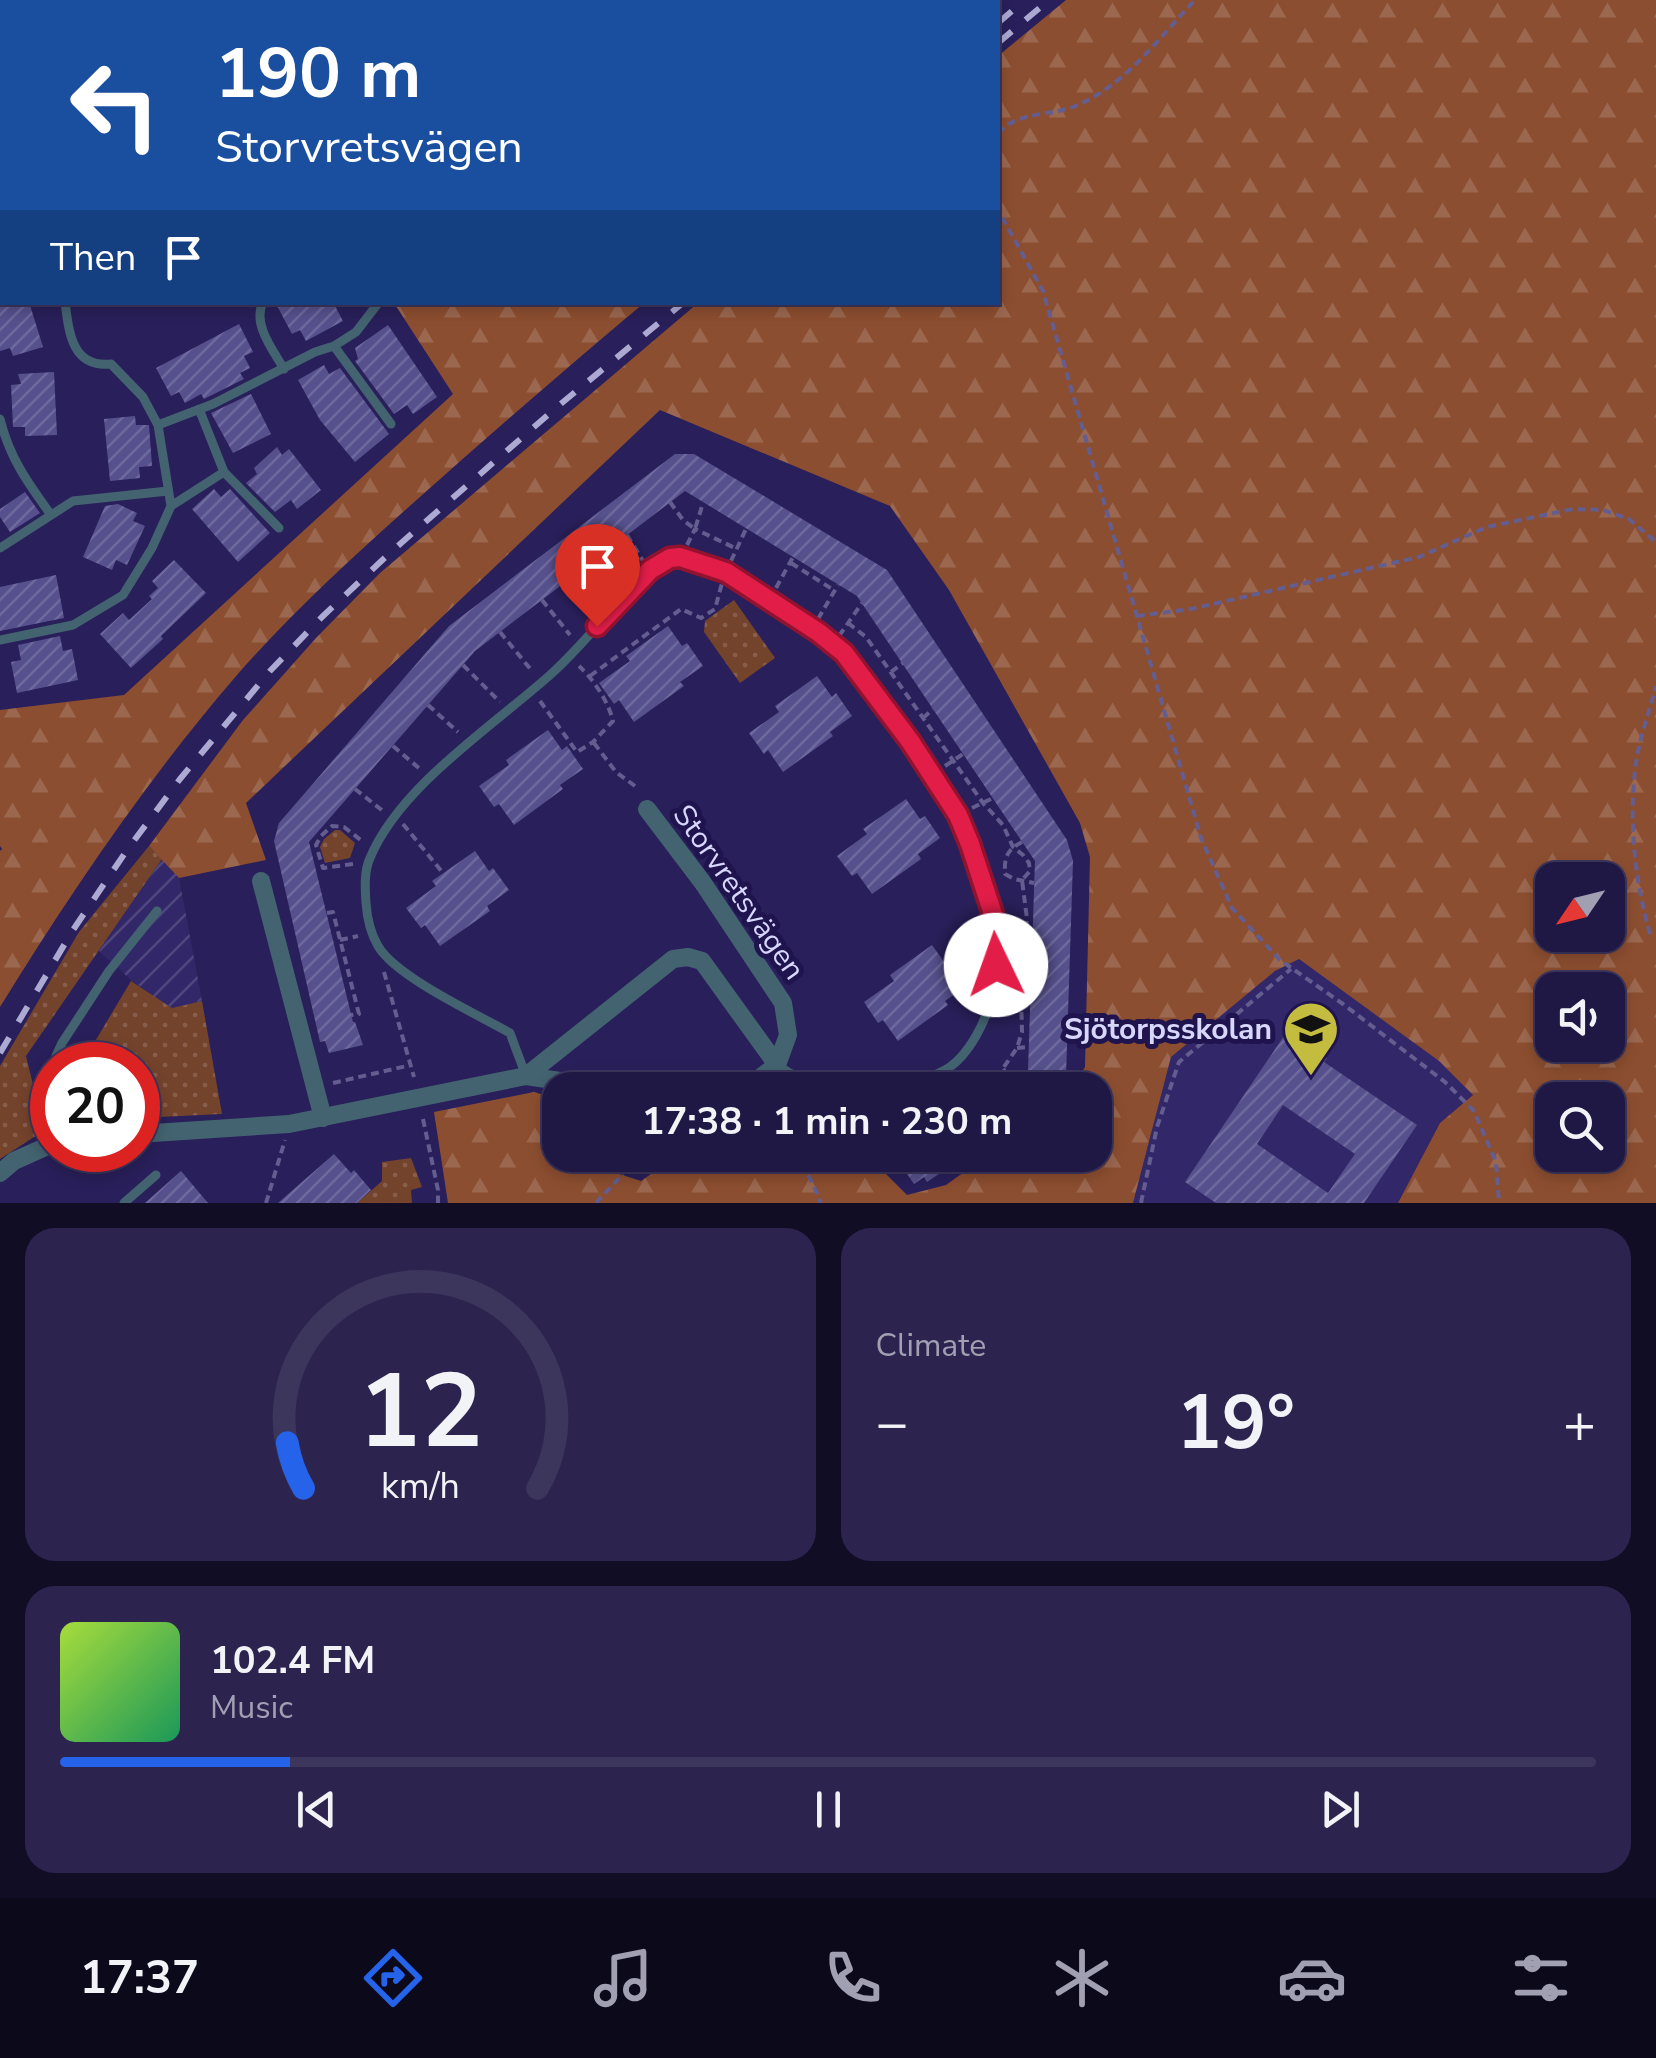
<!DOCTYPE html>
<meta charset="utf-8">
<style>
:root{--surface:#1f1744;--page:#2c244f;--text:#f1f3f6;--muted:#a19fb2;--line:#3c365d;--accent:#2563eb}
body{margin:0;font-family:"Nunito Sans",sans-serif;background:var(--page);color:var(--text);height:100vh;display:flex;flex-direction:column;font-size:38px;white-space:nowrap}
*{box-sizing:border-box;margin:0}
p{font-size:32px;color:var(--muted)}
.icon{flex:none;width:55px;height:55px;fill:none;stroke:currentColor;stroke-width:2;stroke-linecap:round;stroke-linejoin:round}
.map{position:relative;height:1203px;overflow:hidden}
.side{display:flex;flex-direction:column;gap:25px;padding:25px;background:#110d25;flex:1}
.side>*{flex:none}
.hud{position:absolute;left:0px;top:0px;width:1000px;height:305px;box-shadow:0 5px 15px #0003,0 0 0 2px var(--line);background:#1a4fa0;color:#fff;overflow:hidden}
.needle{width:65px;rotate:235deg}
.fabs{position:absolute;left:1535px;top:862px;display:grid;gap:20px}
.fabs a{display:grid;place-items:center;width:90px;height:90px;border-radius:20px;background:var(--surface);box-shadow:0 5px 15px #0003,0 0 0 2px var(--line);font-size:50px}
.speed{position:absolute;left:30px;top:1042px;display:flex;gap:20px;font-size:50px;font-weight:700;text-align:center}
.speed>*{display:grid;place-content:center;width:130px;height:130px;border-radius:50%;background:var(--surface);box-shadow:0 5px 15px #0003,0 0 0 2px var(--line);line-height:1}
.speed .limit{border:15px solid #d22;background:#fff;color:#111}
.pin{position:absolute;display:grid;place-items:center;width:85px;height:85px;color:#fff;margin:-102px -42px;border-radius:50% 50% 50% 0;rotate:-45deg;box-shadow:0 0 10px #0007}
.pin .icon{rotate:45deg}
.me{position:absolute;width:110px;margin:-55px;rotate:357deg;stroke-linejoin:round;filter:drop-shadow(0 0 8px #0008)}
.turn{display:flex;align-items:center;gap:35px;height:210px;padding:0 50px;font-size:45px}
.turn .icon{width:130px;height:130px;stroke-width:2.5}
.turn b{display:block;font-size:70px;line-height:85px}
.then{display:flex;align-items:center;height:95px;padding:0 50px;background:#0003;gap:20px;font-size:38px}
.big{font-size:75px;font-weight:700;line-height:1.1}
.side .card{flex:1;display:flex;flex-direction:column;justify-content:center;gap:15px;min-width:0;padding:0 35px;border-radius:30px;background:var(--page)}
.side .dial{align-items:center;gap:0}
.dial svg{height:260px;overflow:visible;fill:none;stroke:var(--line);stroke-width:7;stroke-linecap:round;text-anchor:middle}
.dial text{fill:var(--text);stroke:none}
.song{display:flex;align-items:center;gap:30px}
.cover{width:120px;height:120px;border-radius:15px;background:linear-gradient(135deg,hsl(80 70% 55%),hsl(150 70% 35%))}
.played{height:10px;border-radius:5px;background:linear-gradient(90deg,var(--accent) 15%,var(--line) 15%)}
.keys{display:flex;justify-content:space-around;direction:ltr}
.heat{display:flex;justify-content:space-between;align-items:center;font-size:55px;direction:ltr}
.side .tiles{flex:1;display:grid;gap:25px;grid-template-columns:1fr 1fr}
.card:last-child{grid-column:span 2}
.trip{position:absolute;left:542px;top:1072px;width:570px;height:100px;border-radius:30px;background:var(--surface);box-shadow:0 5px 15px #0003,0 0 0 2px var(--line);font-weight:700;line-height:100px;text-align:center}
.tab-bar{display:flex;height:160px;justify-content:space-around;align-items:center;background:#0c091b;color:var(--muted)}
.tab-bar .icon{width:70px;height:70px}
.tab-bar .active{color:var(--accent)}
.tab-bar b{font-size:45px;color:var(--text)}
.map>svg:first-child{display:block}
.built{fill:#322869}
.industrial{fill:url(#industrial-furrows)}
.grass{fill:url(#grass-dots)}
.forest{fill:url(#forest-firs);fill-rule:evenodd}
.building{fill:url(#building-hatch);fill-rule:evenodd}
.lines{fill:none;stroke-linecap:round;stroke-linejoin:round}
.path{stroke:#645d90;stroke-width:4;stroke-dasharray:8 5;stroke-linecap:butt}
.service{stroke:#436370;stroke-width:9}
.minor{stroke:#436370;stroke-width:18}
.rail{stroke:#aca9d3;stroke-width:6;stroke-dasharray:18 18;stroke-linecap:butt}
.route-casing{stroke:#92132f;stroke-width:25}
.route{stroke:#e11d48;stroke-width:18}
.labels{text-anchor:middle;stroke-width:10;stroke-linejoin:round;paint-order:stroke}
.street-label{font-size:30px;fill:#d7d6fb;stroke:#20144e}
.poi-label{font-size:30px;font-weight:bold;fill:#d7d6fb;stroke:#20144e;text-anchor:end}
</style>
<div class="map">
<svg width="1656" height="1203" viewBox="0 0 1656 1203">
<defs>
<pattern id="industrial-furrows" width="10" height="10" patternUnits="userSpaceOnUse" patternTransform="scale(2.5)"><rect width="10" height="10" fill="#322869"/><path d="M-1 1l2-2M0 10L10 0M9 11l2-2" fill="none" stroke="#4f467f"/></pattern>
<pattern id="grass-dots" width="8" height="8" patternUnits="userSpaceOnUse" patternTransform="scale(2.5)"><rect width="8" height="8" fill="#74432c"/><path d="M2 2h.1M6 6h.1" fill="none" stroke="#875d4c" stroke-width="1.8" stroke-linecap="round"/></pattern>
<pattern id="forest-firs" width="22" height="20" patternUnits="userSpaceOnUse" patternTransform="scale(2.5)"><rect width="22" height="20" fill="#8c4e30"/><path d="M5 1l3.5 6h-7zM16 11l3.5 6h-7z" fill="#9b674f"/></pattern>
<pattern id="building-hatch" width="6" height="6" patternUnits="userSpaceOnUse" patternTransform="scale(2.5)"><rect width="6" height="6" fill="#56518c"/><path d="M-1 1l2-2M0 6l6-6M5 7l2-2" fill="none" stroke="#6e699d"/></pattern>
</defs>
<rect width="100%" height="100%" fill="#291f5a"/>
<path class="built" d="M1299 959 1439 1061 1473 1095 1440 1123 1398 1203H1133L1171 1057 1275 971Z"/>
<path class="industrial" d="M162 859 179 878 202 1001 172 1008 132 981 99 951Z"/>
<path class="grass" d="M734 600 775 658 740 683 704 632 705 621Z
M335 830H340L355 843 350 858 325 863 320 847 324 839Z
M149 846 162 859 26 1056 41 1117 52 1116V1130L34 1137 0 1159V1066L79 932Z
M131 981 172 1008 202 1001 222 1114 138 1118V1065H81Z
M411 1158 422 1187 411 1190 412 1203H357L382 1181V1162Z"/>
<path class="forest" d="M668 0H992L989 2H667Z
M1066 0H1656V1203H1398L1440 1123 1473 1095 1439 1061 1299 959 1275 971 1171 1057 1133 1203H448L434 1112 534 1092 560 1100V1155H604L616 1173 641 1181 678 1155H867L907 1195 946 1185 988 1155H1095V1090H1072L1085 1067 1090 857 1080 823 949 590 890 506 660 410 246 803 266 860 179 878 149 846 243 720 316 638 380 573 698 303 998 302V56ZM1608 880V935H1552V880ZM1608 990V1045H1552V990ZM1608 1100V1155H1552V1100Z
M403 302 644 303C569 366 495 430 421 496 357 553 294 610 237 675 148 778 71 892 0 1007V851L2 849 0 846V710L124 695 453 394 396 306Z"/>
<path class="building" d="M0 302H29L43 347 13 356 10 348 0 351Z
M275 302H333L343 321 306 341 300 330 292 334Z
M239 324 253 352 244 356 250 368 240 373 244 379 204 399 201 394 185 403 179 392 171 396 156 368Z
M388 325 437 397 413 414 407 405 394 414 355 361 358 359 355 348Z
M324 365 329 374 340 368 389 434 355 462 320 420 298 380Z
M54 372 57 435 25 436V427H13L11 385 21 384 18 374Z
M251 394 271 434 233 453 211 413Z
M135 416 136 425H149L152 466 139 467 140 478 110 481 104 419Z
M277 447 282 455 289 449 321 490 297 509 291 500 275 512 246 483 257 474 254 468Z
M675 454H694L887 570 1067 840 1073 861 1066 1076 1058 1090H998L1028 1070 1035 861 857 596 685 491 475 651 309 842 353 1022H355L363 1045 329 1053 325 1041 320 1042 274 841 279 823 449 626Z
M214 489 221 497 230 489 270 533 238 562 192 509Z
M25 492 40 513 10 532 0 517V509Z
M118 504 137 513 133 521 145 526 127 565 116 560 112 570 83 557 105 506Z
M174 560 206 593 161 636 163 639 131 668 100 634 123 613 129 620 152 599 149 596 158 588 152 581Z
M56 575 64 618 0 631V587Z
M668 626 682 646 687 643 703 666 680 682 684 686 634 722 619 700 614 704 599 683 630 661 626 656Z
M60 636 63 651 72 649 78 680 17 693 11 662 21 660 18 645Z
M817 676 832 697 836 693 852 716 830 732 833 736 783 772 768 750 764 754 749 733 779 712 775 706Z
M548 730 562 750 567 746 583 769 560 785 563 789 514 825 499 804 494 807 479 786 509 765 506 760Z
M906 799 920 819 925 816 940 838 918 854 921 859 872 894 857 873 852 876 837 856 867 834 863 829Z
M475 851 489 871 493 868 509 890 487 906 490 911 440 946 425 925 421 928 406 908 436 886 432 881Z
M932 945 947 966 951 962 967 985 945 1001 948 1005 898 1041 883 1020 878 1023 864 1002 894 981 890 975Z
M1284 1036 1311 1054 1314 1049 1327 1058 1324 1062 1417 1125 1364 1203H1216L1185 1182ZM1283 1105 1355 1154 1328 1193 1257 1144Z
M334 1154 351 1173 354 1170 371 1190 357 1203H278Z
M894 1155H967L927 1182 924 1177 914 1184Z
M181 1171 208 1203H145Z"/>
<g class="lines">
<path class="path" d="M933 0V2
M998 133C1020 110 1050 117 1078 105 1126 84 1160 37 1195 0
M998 205 1003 219 1043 291 1201 838 1232 908 1280 960 1343 1004 1445 1082 1474 1111 1496 1162 1499 1203
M670 502 683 520 695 529 703 503
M627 535 643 561
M687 545 695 529 737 549
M731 561 746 529
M791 563 832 589
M585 567 606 594
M591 575 633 544
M776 588 793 557
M542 600 570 635
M1137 616 1191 609 1419 557 1487 527 1573 509 1603 510 1629 519 1656 542
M818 619 838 585
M848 623 866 637 983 803 1003 825 1013 847 1023 855 1029 863 1030 871 1022 880 1027 919 1021 990 1022 1032 1017 1048 997 1077 977 1090
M500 632 532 671
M839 636 862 603
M463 665 500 702
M891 672 903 663
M590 676 681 609 701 618 715 609 722 583
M540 701 577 752 593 742 613 721C608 701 594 680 579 666
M428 705 458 732
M923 718 933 709
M594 743 616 772 635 786
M393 746 420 769
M945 766 963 754
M355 789 383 811
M972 808 993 798
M403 824 443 873
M1022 842C1007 850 1004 857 1005 874L1014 879 1034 883
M353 864 323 868 316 845 321 836 332 826 344 827 362 841
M327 913 333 912 359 1014 351 1015
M1650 934C1635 881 1629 825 1635 770 1638 742 1649 713 1656 686
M340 940 358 936
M384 972 414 1077
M1005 988 1031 991
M1017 1048 1029 1047
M1003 1069 1013 1080
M333 1083 411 1065
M423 1119 438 1190V1203
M792 1155C806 1168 814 1185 821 1203
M266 1203 285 1140
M596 1203 623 1174
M1141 1203 1157 1127 1179 1062 1291 969"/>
<path class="service" d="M546 2 547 0
M0 107 2 119
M263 302C252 324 273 350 284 369
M334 346 391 424
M199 409 224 472 279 528
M0 419C10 459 28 483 51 515
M158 425 213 404 315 352 334 346 356 332 379 302
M171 506 224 472
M0 548 73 501 168 491
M0 640 73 625 123 595 152 548 171 506 158 425 143 397 111 364C72 368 69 333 65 302
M56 1065V1056L62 1043 109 971 157 911
M526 1076 510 1033C477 1014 396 977 378 946 371 934 367 917 366 903 365 888 364 871 370 858 400 786 493 726 550 675 586 643 614 603 650 570 660 562 670 555 685 557 723 562 828 635 854 665L948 796C987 866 1019 961 976 1036 969 1048 958 1063 945 1070 927 1080 907 1084 887 1087 847 1092 810 1089 777 1065
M124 1203 156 1175"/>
<path class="minor" d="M254 2 255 0
M0 250 2 249
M647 809 703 883 783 1003 788 1035 777 1065
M261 881 323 1118
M526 1076 673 959 688 957 702 961 777 1065 744 1090
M138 1134 289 1124 526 1076 560 1081 576 1090
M626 1155 634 1162 649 1161 656 1155
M0 1173 14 1161 52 1144"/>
<path class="rail" d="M998 23 1025 0
M998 43 1049 0
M0 1053 73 930 127 850 180 779 270 671 322 617 392 551 557 407 684 302"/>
</g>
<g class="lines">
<g class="route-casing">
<path id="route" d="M597 626 650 570 670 558 680 557 726 572 818 632 844 653 910 741 958 815 970 844 993 914 996 965"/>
</g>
<use href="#route" class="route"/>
</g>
<defs>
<g id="school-pin" transform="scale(2.875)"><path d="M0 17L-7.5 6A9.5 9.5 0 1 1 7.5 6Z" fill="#c4bc3e" stroke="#20144e"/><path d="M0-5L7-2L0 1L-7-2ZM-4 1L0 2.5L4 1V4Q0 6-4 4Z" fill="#111"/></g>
</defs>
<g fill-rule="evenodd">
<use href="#school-pin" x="1311" y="1029"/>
</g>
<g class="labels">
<g class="street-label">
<text transform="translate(739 892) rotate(55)" y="10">Storvretsvägen</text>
</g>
<g class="poi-label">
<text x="1272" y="1039">Sjötorpsskolan</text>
</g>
</g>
</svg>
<div class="fabs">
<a><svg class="needle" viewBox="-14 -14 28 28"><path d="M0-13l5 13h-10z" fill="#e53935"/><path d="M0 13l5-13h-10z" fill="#a19fb2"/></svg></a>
<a><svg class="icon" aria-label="sound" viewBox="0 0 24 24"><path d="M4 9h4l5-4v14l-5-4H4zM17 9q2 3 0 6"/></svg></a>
<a><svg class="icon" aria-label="search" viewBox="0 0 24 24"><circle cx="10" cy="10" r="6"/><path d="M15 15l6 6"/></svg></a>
</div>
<div class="speed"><div class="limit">20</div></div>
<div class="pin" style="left:597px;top:626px;background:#d93025"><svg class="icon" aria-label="arrive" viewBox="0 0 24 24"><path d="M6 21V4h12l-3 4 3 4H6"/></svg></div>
<svg class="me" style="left:996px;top:965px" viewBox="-20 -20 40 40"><circle r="19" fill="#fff"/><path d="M0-13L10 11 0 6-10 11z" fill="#e11d48"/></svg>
<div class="trip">17:38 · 1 min · 230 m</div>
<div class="hud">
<div class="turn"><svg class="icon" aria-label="left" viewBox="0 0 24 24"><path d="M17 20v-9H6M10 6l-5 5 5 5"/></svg><div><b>190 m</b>Storvretsvägen</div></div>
<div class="then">Then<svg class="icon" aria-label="arrive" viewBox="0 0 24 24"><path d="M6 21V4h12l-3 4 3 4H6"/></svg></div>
</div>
</div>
<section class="side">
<div class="tiles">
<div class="card dial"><svg viewBox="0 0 100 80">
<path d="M14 69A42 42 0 1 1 86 69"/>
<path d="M14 69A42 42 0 0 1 9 55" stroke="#2563eb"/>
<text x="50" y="56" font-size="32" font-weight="700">12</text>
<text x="50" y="72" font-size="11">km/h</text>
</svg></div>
<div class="card"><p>Climate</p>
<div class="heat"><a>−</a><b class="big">19°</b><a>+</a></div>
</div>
<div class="card">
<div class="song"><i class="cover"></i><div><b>102.4 FM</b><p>Music</p></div></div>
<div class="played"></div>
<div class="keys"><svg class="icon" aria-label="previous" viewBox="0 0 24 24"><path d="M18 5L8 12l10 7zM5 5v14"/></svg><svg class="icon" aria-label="pause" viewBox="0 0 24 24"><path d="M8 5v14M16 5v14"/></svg><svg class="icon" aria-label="next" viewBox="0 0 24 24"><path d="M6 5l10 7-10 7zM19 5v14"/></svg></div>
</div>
</div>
</section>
<nav class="tab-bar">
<b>17:37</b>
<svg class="icon active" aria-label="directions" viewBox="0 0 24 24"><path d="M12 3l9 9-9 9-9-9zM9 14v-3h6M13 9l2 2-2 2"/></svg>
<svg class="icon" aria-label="music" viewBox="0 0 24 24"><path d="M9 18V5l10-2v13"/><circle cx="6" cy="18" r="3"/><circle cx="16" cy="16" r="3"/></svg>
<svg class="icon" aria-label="phone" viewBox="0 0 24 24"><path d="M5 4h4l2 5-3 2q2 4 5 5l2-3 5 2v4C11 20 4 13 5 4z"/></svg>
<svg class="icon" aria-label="climate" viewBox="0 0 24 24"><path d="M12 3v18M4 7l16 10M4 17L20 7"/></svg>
<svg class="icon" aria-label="car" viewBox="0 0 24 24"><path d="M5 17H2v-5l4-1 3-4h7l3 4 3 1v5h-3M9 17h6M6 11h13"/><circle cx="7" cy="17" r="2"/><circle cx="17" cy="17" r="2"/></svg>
<svg class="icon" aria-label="filters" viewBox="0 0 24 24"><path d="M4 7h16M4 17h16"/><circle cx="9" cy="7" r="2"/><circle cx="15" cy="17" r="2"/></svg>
</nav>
